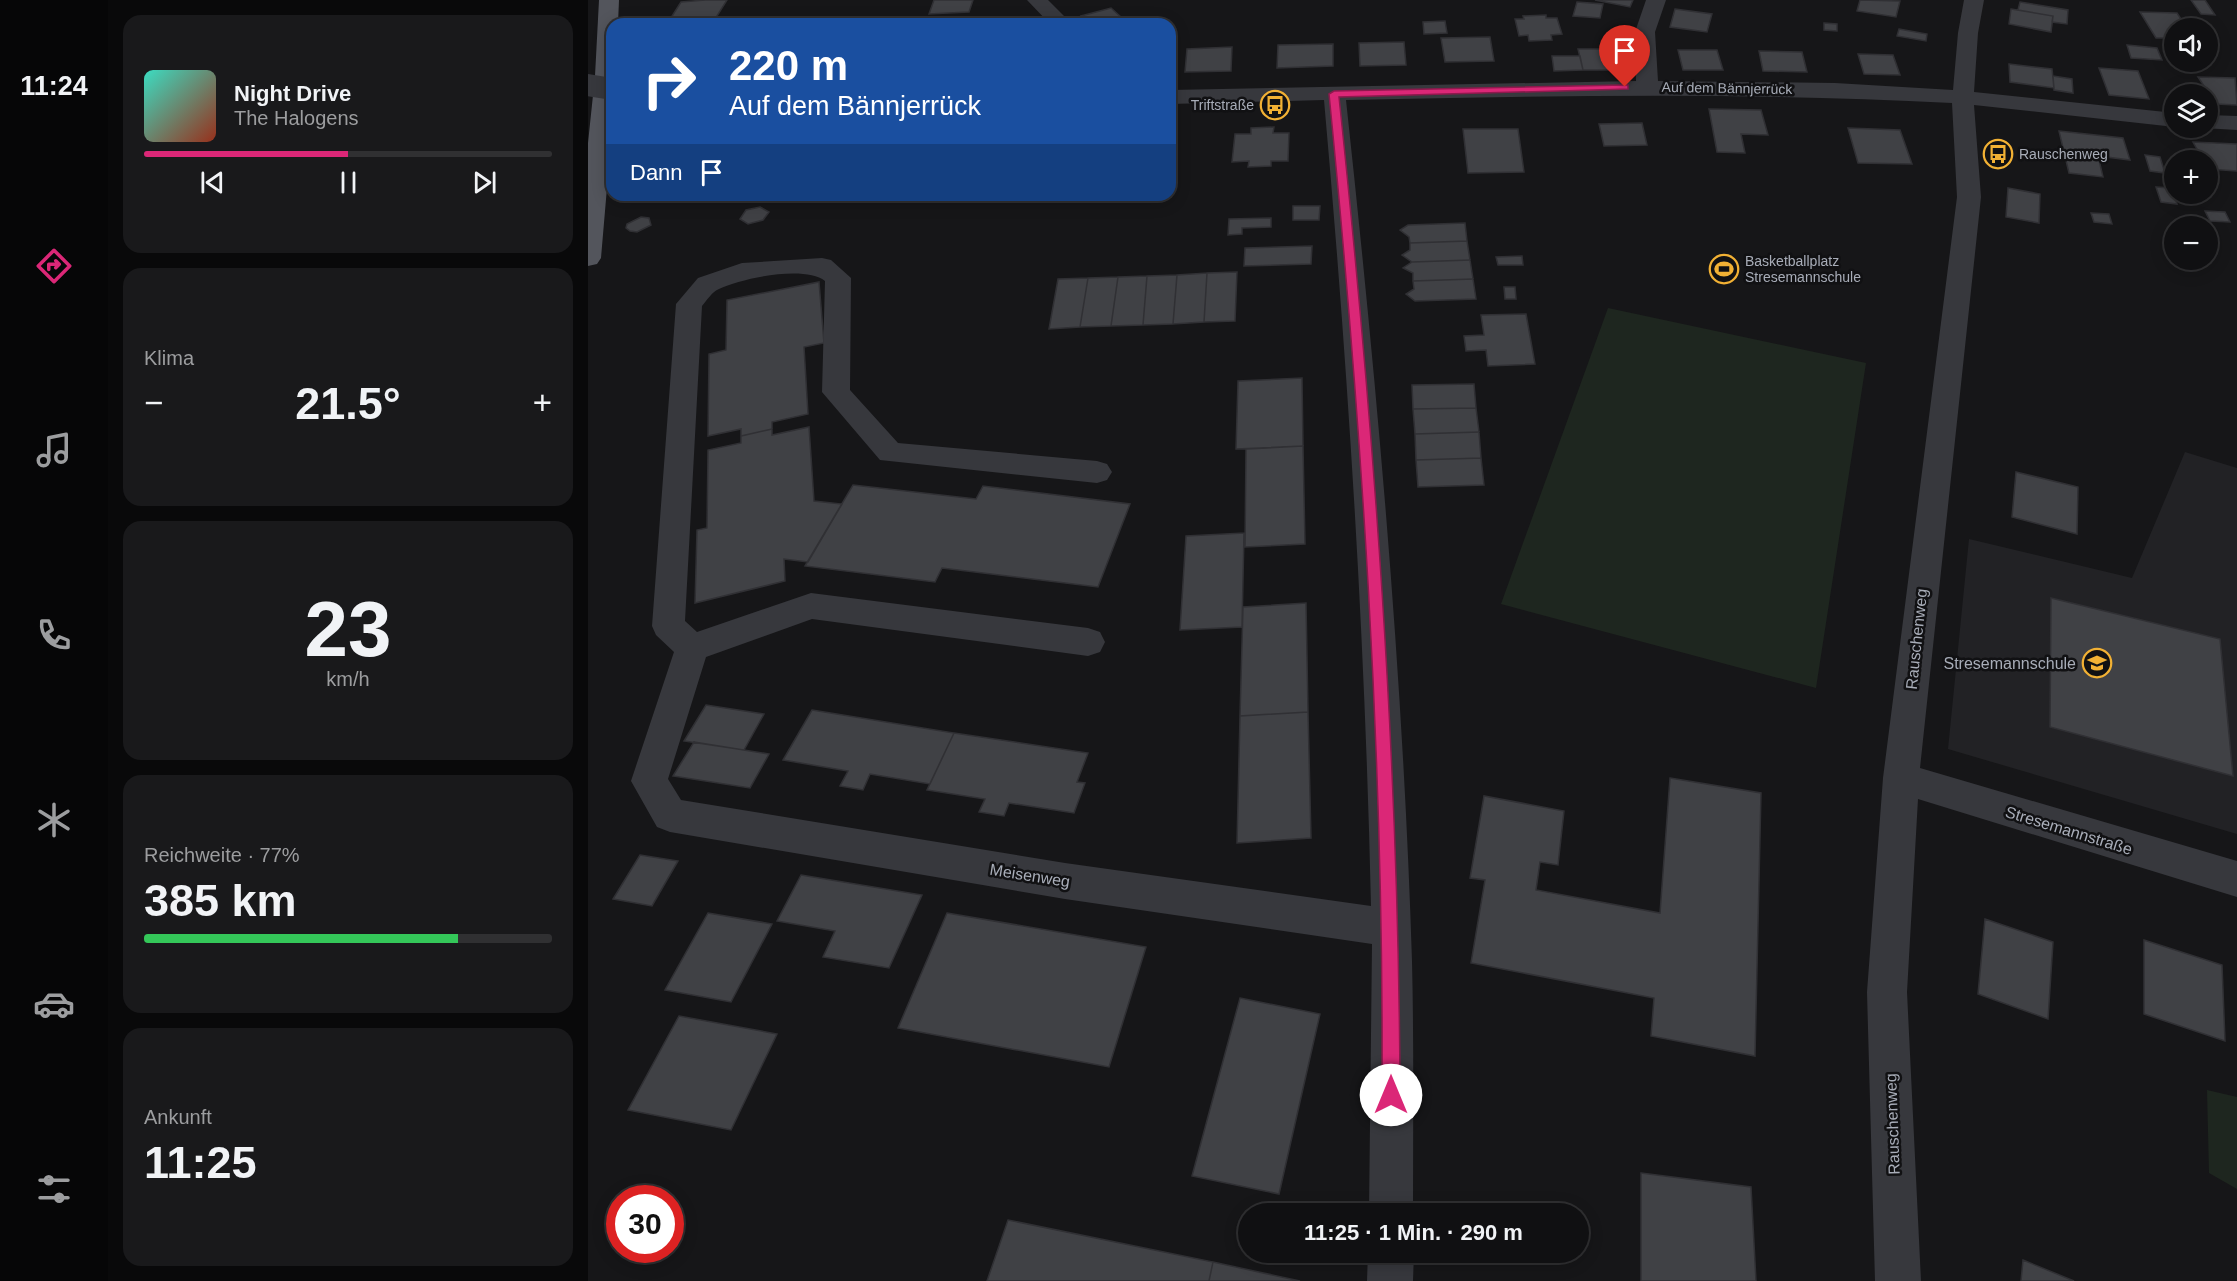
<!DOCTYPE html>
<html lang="de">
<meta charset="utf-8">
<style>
:root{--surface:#101012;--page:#19191b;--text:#f1f3f6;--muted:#9c9d9f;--line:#303032;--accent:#db2777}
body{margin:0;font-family:Helvetica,sans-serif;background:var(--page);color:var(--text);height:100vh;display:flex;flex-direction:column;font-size:22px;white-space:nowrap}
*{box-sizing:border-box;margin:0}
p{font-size:20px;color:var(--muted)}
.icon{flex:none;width:33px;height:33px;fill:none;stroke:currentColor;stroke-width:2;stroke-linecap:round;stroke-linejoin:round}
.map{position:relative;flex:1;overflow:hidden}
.panel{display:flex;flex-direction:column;gap:15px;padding:15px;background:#09090a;width:480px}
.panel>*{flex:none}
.hud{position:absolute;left:18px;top:18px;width:570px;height:183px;border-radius:18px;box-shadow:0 3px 15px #0003,0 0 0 2px var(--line);background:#1a4fa0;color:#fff;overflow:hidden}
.buttons{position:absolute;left:1576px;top:18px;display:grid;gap:12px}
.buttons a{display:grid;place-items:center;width:54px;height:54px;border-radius:50%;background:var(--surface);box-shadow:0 3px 15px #0003,0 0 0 2px var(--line);font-size:30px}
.speed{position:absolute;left:18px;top:1185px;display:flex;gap:12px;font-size:30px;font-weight:700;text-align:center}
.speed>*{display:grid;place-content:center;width:78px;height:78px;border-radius:50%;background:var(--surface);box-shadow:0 3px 15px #0003,0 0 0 2px var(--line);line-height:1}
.speed .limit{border:9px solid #d22;background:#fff;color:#111}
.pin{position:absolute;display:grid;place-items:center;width:51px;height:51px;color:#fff;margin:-62px -26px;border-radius:50% 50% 50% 0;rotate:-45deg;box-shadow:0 0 6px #0007}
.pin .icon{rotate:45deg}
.me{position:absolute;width:66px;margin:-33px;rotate:0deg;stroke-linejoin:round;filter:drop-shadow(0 0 4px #0008)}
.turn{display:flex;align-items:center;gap:21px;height:126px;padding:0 24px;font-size:27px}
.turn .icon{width:78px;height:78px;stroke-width:2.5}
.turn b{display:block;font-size:42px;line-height:51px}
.then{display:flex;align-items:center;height:57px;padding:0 24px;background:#0003;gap:12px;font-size:22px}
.big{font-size:45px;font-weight:600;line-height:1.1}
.panel .widget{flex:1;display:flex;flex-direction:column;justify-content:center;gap:9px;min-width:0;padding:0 21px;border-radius:18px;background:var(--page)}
.panel .dial{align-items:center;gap:0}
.dial b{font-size:78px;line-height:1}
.song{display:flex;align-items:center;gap:18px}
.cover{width:72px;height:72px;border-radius:9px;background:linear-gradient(135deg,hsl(170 70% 55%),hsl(10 70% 35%))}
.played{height:6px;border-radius:3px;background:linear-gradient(90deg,var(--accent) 50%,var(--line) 50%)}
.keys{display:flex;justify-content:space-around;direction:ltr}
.heat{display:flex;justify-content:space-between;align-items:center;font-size:33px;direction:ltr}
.charge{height:9px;border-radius:4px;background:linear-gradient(90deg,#34c759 77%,var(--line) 0)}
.trip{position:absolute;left:650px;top:1203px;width:351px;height:60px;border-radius:30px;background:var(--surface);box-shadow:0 3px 15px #0003,0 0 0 2px var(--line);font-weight:600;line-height:60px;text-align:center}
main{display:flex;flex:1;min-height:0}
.tabs{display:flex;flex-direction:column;width:108px;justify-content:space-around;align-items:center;background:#060607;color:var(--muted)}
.tabs .icon{width:42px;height:42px}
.tabs .current{color:var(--accent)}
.tabs b{font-size:27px;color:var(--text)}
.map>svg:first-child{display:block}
.built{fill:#222225}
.green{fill:#1e261f}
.building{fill:#404145;stroke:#303034;stroke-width:1.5}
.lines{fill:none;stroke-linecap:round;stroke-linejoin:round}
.minor{fill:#37383d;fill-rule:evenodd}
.major{fill:#53555c;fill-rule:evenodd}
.minor-bridge{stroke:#37383d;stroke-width:22}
.route{fill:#db2777;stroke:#8e194d;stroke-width:1.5}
.labels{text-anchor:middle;stroke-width:5;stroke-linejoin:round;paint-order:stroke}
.far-street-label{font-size:14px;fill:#a8adb8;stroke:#111113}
.far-poi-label{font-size:14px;fill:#a8adb8;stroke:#111113;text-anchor:start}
.street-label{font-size:16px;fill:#a8adb8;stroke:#111113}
.poi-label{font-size:16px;fill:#a8adb8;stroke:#111113;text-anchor:end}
</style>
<main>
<nav class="tabs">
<b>11:24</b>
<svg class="icon current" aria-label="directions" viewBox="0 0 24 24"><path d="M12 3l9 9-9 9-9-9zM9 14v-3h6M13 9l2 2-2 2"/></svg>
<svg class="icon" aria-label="music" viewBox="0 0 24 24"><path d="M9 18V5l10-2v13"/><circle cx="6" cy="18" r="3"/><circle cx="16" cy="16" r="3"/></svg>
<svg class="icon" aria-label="phone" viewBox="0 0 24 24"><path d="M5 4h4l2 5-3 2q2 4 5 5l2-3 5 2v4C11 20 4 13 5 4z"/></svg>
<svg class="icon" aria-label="climate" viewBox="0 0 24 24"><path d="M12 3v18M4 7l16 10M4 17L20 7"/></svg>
<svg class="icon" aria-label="car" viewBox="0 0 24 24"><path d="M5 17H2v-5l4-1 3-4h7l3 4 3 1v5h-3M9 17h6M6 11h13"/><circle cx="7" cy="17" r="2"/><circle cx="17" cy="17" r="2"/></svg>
<svg class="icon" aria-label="filters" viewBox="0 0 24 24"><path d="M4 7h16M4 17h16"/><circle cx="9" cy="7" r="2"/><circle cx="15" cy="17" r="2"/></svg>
</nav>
<section class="panel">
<div class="widget">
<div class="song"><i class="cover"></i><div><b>Night Drive</b><p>The Halogens</p></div></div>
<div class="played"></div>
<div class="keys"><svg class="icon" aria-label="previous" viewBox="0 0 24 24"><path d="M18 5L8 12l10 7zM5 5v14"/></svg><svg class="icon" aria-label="pause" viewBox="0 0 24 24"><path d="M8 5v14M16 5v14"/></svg><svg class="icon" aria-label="next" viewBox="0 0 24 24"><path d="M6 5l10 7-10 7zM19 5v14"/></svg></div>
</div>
<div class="widget"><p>Klima</p>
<div class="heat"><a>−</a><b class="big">21.5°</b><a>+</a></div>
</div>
<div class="widget dial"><b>23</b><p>km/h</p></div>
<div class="widget"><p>Reichweite · 77%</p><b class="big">385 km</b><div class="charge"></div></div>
<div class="widget"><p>Ankunft</p><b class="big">11:25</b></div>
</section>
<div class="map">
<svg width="1649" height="1281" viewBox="0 0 1649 1281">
<rect width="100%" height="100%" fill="#161618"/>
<path class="built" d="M1597 452 1649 468V834L1360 749 1381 539 1544 578Z"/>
<path class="green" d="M1020 308 1278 363 1228 688 913 604Z
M1619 1090 1649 1097V1189L1621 1173Z"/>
<path class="building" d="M117 0H139L124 24H79L93 2Z
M346 0H385L381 12 341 14Z
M1007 0H1045L1042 7Z
M1272 0 1312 1 1308 17 1269 11Z
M1603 0H1617L1627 15 1613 14Z
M989 2 1015 4 1012 18 985 16Z
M1432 2 1480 10 1479 24 1464 22 1465 16 1430 10Z
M523 8 533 17 500 24 493 16Z
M1087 9 1124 14 1119 32 1082 27Z
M1423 9 1465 16 1463 32 1421 24Z
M1552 12 1589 13 1599 28H1587V38H1568Z
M958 15V18H969L974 34 963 35 964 40 941 41 940 35 931 36 927 19H936L935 16Z
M857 21 859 33 836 34 835 22Z
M1236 23 1249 24V31L1236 30Z
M1311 29 1339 34 1338 41 1309 36Z
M902 37 906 61 857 62 853 38Z
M816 42 818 65 772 66 771 43Z
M745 44V66L689 68 690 45Z
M1539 45 1569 48 1574 60 1543 58Z
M644 47 643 71 597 72 599 49Z
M990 49H1029L1035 70H995Z
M1090 50H1129L1135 70H1095Z
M1171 51 1214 52 1219 72 1175 71Z
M1270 54 1305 55 1312 75 1276 74Z
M964 56H992L995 70 966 71Z
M1421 64 1464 69 1466 88 1422 82Z
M1511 68 1550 71 1561 99 1521 95Z
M1465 76 1484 79 1485 93 1466 90Z
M1610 77 1647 78 1649 105 1628 104Z
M1121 109 1173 110 1180 135 1153 134 1157 153 1129 152Z
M1054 123 1059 145 1016 146 1011 124Z
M686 127 685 133H701L700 161H683V166L660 167 661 161 644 162 647 134H663V128Z
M1260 128 1312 130 1324 164 1270 163Z
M875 129H930L936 172 880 173Z
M1471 131 1535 138 1542 160 1510 156 1515 177 1481 173Z
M1605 142 1649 144V171L1620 169V160H1615Z
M1557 155 1572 157 1577 173 1562 171Z
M1568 187 1584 188 1589 204 1573 202Z
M1420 188 1452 194 1451 223 1418 217Z
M705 206H732L731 220H705Z
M172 207 181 212 175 220 160 224 152 219 158 210Z
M1617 211 1637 212 1642 222 1622 221Z
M1503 213 1521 214 1524 224 1506 222Z
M53 217 61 218 63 225 49 232 42 231 38 228 39 224Z
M683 218V227L654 228V234L640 235 641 219Z
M877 223 879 241 822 243 821 237 812 230 820 225Z
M879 241 882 260 824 262 814 255 822 250V243Z
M724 246 723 264 656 266 657 248Z
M934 256 935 265H910L908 257Z
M882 260 885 279 825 281V273L815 268 824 262Z
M649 272 647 321 616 322 619 273Z
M619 273 616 322 585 324 589 275Z
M589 275 585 324 555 325 559 276Z
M559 276 555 325 523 326 530 277Z
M530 277 523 326 492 327 500 278Z
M500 278 492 327 461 329 470 279Z
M885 279 888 299 827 301 818 294 826 289 825 281Z
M231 282 236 343 216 347 220 414 184 422V429L153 436V429L120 436 121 354 138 350 139 300Z
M916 287H927L928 299H917Z
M938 314 947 364 900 366 898 350 878 351 876 336 896 335 893 315Z
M714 378 715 446 648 449 650 381Z
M886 384 888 408 825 409 824 385Z
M888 408 891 432 827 434 825 409Z
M221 427 226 501 254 504 220 562 196 559 197 581 107 603 109 530 119 528 120 450 153 443V436L184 429V435Z
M891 432 893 458 828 460 827 434Z
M715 446 717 544 657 547 658 449Z
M893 458 896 485 830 487 828 460Z
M1428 472 1490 487 1489 534 1424 517Z
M265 485 388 499 395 486 542 504 510 587 354 568 347 582 217 566Z
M656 533 654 627 592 630 598 536Z
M1463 598 1632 639 1645 776 1462 727Z
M718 603 720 712 652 716 655 607Z
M118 705 176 714 156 750 96 741Z
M224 710 366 733 342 784 282 774 275 790 252 786 260 771 195 760Z
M720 712 723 838 649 843 652 716Z
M366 733 500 753 489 782 497 783 486 813 421 803 416 816 391 812 397 799 339 790Z
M106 742 181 754 162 788 85 776Z
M1082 778 1173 793 1167 1056 1063 1036 1066 998 883 963 897 880 882 878 896 796 976 811 970 865 952 862 948 890 1072 913Z
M52 855 90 861 64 906 25 899Z
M213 875 334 895 301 968 235 957 247 931 189 921Z
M120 913 184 924 143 1002 77 990Z
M359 913 558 947 521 1067 310 1028Z
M1397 919 1465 942 1460 1019 1390 994Z
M1556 940 1634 965 1637 1041 1556 1014Z
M652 998 732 1014 691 1194 604 1176Z
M91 1016 189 1034 143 1130 40 1110Z
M1053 1173 1163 1187 1168 1281H1053Z
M420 1220 625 1262 621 1281H399Z
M1435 1260 1486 1281H1433Z
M625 1262 712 1281H621Z"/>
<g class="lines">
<path class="minor" d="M439 0H460L484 24H462Z
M1058 0H1078L1067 32 1070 81 1247 83 1365 90 1370 33 1376 0H1396L1390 33 1386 92 1587 113V127L1386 105 1393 197 1332 768 1649 861V897L1330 799 1319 992 1333 1281H1287L1279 992 1295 778 1369 197 1364 103C1161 92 961 96 758 100 789 386 815 673 824 961 826 1045 825 1129 825 1214H781L784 944 477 899 82 832 69 827 43 781 86 652 68 635 64 626 88 304 110 278 154 263 234 258 243 260 263 278 262 390 310 443 509 461 519 464 524 472 519 480 509 483 292 460 234 392 237 281C217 265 154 278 131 289 124 292 119 300 114 306L97 621 109 632 223 593 500 628 512 632 517 642 512 652 500 656 224 619 118 657 80 779 93 800 477 863 783 906C777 637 760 369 736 100L582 104V90L1048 81 1047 32Z
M1620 115 1649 116V130L1615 128H1620Z
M780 1252H826L825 1281H779Z"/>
<path class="major" d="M11 0H31L30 24H24V129L13 258 9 264 0 266V143L7 76Z"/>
<path class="minor-bridge" d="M0 85 24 89"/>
</g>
<path class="route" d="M1037 85H1040V89L751 97C786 428 811 761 812 1095L809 1101 803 1103 797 1101 794 1095C796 761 774 427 741 94L746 91Z"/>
<defs>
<g id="bus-ring" transform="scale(1.5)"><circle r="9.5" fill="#111113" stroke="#f2b134" stroke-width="1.5"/><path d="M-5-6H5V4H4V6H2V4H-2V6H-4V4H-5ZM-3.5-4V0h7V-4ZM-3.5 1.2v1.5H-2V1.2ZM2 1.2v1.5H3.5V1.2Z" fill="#f2b134"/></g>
<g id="stadium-ring" transform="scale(1.5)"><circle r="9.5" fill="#111113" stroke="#f2b134" stroke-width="1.5"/><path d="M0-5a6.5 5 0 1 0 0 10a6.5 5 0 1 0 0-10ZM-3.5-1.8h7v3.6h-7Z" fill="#f2b134"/></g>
<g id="school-ring" transform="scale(1.5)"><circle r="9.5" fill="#111113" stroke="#f2b134" stroke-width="1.5"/><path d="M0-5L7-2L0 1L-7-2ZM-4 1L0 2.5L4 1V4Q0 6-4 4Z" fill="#f2b134"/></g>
</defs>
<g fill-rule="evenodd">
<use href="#bus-ring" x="687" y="105"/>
<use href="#bus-ring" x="1410" y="154"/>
<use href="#stadium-ring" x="1136" y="269"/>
<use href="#school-ring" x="1509" y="663"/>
</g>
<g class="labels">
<g class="far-street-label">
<text transform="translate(1139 88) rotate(1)" y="5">Auf dem Bännjerrück</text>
</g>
<g class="far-poi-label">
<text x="666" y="110" text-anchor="end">Triftstraße</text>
<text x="1431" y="159">Rauschenweg</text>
<text x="1157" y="266">Basketballplatz<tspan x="1157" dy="16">Stresemannschule</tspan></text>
</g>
<g class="street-label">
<text transform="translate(1328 639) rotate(-84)" y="6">Rauschenweg</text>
<text transform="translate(1481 830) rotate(17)" y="6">Stresemannstraße</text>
<text transform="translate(442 875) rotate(9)" y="6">Meisenweg</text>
<text transform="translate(1304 1124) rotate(-92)" y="6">Rauschenweg</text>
</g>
<g class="poi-label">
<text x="1488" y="669">Stresemannschule</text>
</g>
</g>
</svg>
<div class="buttons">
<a><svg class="icon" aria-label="sound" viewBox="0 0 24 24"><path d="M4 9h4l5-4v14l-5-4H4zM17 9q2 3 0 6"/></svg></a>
<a><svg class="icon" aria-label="layers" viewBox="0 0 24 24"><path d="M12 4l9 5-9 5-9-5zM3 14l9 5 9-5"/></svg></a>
<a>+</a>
<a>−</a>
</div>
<div class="speed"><div class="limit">30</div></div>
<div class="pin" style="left:1037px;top:87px;background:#d93025"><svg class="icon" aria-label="arrive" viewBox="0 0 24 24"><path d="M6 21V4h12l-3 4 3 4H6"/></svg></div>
<svg class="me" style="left:803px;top:1095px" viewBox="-20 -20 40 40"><circle r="19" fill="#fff"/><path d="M0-13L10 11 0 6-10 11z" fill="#db2777"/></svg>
<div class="trip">11:25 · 1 Min. · 290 m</div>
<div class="hud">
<div class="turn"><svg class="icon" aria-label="right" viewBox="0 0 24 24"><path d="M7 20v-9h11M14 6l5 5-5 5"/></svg><div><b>220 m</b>Auf dem Bännjerrück</div></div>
<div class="then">Dann<svg class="icon" aria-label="arrive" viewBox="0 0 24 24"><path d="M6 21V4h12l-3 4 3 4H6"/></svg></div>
</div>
</div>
</main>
